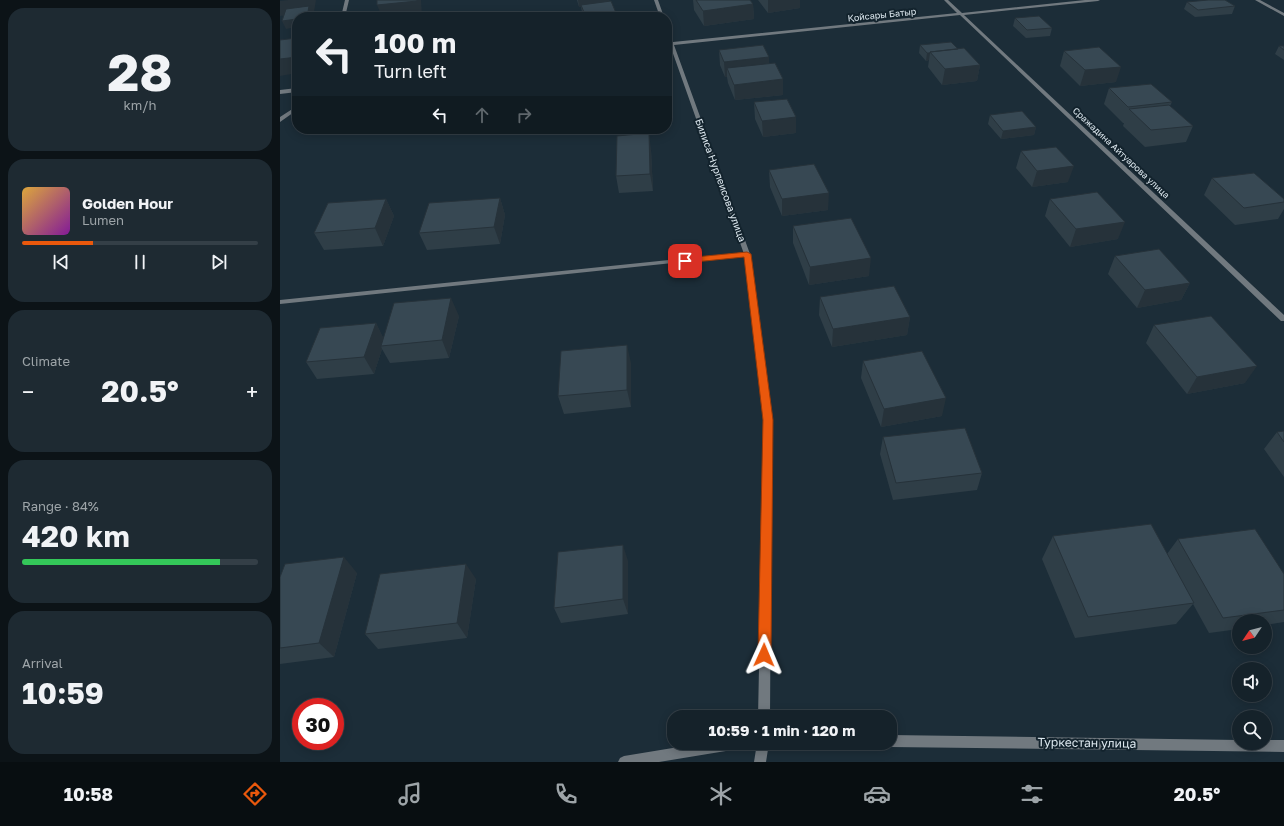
<!DOCTYPE html>
<meta charset="utf-8">
<style>
:root{--surface:#15222a;--page:#1e2a32;--text:#f1f3f6;--muted:#9da4a8;--line:#343f47;--accent:#ea580c}
body{margin:0;font-family:"Golos Text",sans-serif;background:var(--page);color:var(--text);height:100vh;display:flex;flex-direction:column;font-size:15px;white-space:nowrap}
*{box-sizing:border-box;margin:0}
p{font-size:13px;color:var(--muted)}
.icon{flex:none;width:22px;height:22px;fill:none;stroke:currentColor;stroke-width:2;stroke-linecap:round;stroke-linejoin:round}
.map{position:relative;flex:1;overflow:hidden}
.side{display:flex;flex-direction:column;gap:8px;padding:8px;background:#0c1317;width:280px}
.side>*{flex:none}
.guide{position:absolute;left:12px;top:12px;width:380px;height:122px;border-radius:16px;box-shadow:0 2px 10px #0003,0 0 0 1px var(--line);background:#15222a;color:var(--text);overflow:hidden}
.needle{width:26px;rotate:235deg}
.fabs{position:absolute;left:952px;top:614px;display:grid;gap:8px}
.fabs a{display:grid;place-items:center;width:40px;height:40px;border-radius:50%;background:var(--surface);box-shadow:0 2px 10px #0003,0 0 0 1px var(--line);font-size:20px}
.speed{position:absolute;left:12px;top:698px;display:flex;gap:8px;font-size:20px;font-weight:700;text-align:center}
.speed>*{display:grid;place-content:center;width:52px;height:52px;border-radius:50%;background:var(--surface);box-shadow:0 2px 10px #0003,0 0 0 1px var(--line);line-height:1}
.speed .limit{border:6px solid #d22;background:#fff;color:#111}
.pin{position:absolute;display:grid;place-items:center;width:34px;height:34px;color:#fff;margin:-17px;border-radius:8px;box-shadow:0 2px 6px #0006}
.me{position:absolute;width:44px;margin:-22px;rotate:1deg;stroke-linejoin:round;filter:drop-shadow(0 0 3px #0008)}
.turn{display:flex;align-items:center;gap:14px;height:84px;padding:0 16px;font-size:18px}
.turn .icon{width:52px;height:52px;stroke-width:2.5}
.turn b{display:block;font-size:28px;line-height:34px}
.lanes{display:flex;align-items:center;height:38px;padding:0 16px;background:#0003;justify-content:center;gap:20px;direction:ltr}
.lanes .off{opacity:.35}
.big{font-size:30px;font-weight:700;line-height:1.1}
.side .widget{flex:1;display:flex;flex-direction:column;justify-content:center;gap:6px;min-width:0;padding:0 14px;border-radius:16px;background:var(--page)}
.side .dial{align-items:center;gap:0}
.dial b{font-size:52px;line-height:1}
.song{display:flex;align-items:center;gap:12px}
.cover{width:48px;height:48px;border-radius:6px;background:linear-gradient(135deg,hsl(40 70% 55%),hsl(290 70% 35%))}
.played{height:4px;border-radius:2px;background:linear-gradient(90deg,var(--accent) 30%,var(--line) 30%)}
.keys{display:flex;justify-content:space-around;direction:ltr}
.heat{display:flex;justify-content:space-between;align-items:center;font-size:22px;direction:ltr}
.charge{height:6px;border-radius:3px;background:linear-gradient(90deg,#34c759 84%,var(--line) 0)}
.trip{position:absolute;left:387px;top:710px;width:230px;height:40px;border-radius:16px;background:var(--surface);box-shadow:0 2px 10px #0003,0 0 0 1px var(--line);font-weight:700;line-height:40px;text-align:center}
.tab-bar{display:flex;height:64px;justify-content:space-around;align-items:center;background:#080e11;color:var(--muted)}
.tab-bar .icon{width:28px;height:28px}
.tab-bar .current{color:var(--accent)}
.tab-bar b{font-size:18px;color:var(--text)}
main{display:flex;flex:1;min-height:0}
.map>svg:first-child{display:block}
.lines{fill:none;stroke-linecap:round;stroke-linejoin:round}
.service{fill:#71797f;fill-rule:evenodd}
.minor{fill:#71797f;fill-rule:evenodd}
.wall{fill:#2f3e47}
.shaded-wall{fill:#26323a}
.building{fill:#374853;stroke:#26323a}
.route{fill:#ea580c;stroke:#983908}
.labels{text-anchor:middle;stroke-width:4;stroke-linejoin:round;paint-order:stroke}
.far-street-label{font-size:9px;fill:#dee9f0;stroke:#13232d}
.street-label{font-size:10px;fill:#dee9f0;stroke:#13232d}
.near-street-label{font-size:12px;fill:#dee9f0;stroke:#13232d}
</style>
<main>
<section class="side">
<div class="widget dial"><b>28</b><p>km/h</p></div>
<div class="widget">
<div class="song"><i class="cover"></i><div><b>Golden Hour</b><p>Lumen</p></div></div>
<div class="played"></div>
<div class="keys"><svg class="icon" aria-label="previous" viewBox="0 0 24 24"><path d="M18 5L8 12l10 7zM5 5v14"/></svg><svg class="icon" aria-label="pause" viewBox="0 0 24 24"><path d="M8 5v14M16 5v14"/></svg><svg class="icon" aria-label="next" viewBox="0 0 24 24"><path d="M6 5l10 7-10 7zM19 5v14"/></svg></div>
</div>
<div class="widget"><p>Climate</p>
<div class="heat"><a>−</a><b class="big">20.5°</b><a>+</a></div>
</div>
<div class="widget"><p>Range · 84%</p><b class="big">420 km</b><div class="charge"></div></div>
<div class="widget"><p>Arrival</p><b class="big">10:59</b></div>
</section>
<div class="map">
<svg width="1004" height="762" viewBox="0 0 1004 762">
<rect width="100%" height="100%" fill="#1c2d38"/>
<g class="lines">
<path class="service" d="M467 252 469 253V255L0 304V300Z"/>
<path class="minor" d="M65 0H69L65 17H61Z
M374 0H378L384 17H380Z
M664 0H668L682 13 805 0H820L818 1 684 15 1004 315V321H1001L680 15 394 45 470 254 492 421 490 717H478L484 421 464 254 390 45H387V43L389 42 387 37V30L389 31 393 42 677 13Z
M975 0H980L1004 13V16Z
M17 88V92L0 94V90Z
M17 106V110L0 122V117Z
M610 735 959 740V743H985V740H1004V752L610 747 606 745 605 743H610Z
M423 743H464L462 747 458 749 379 762H338L340 758 344 756Z
M477 743H489L486 762H474Z"/>
</g>
<path class="wall" d="M297 0H329L336 13 337 17H303L301 7H299Z
M413 0H470L473 4 474 19 424 26 414 10Z
M478 0H520V8L488 13Z
M907 2 955 6 952 14 915 17 904 9Z
M735 18 772 28 770 36 746 38 733 26Z
M640 45 678 49 700 65 697 81 662 85 648 67 649 60 646 61 639 53Z
M999 46H1004V60L995 54Z
M439 50 489 57V63L503 79V95L455 100 448 83 447 77H445L440 65Z
M784 51 836 82 800 86 780 66Z
M829 88 892 102 890 106 913 126 906 142 865 147 843 126 844 123H843L824 104Z
M474 102 516 133 483 137 475 119Z
M710 115 756 127 754 135 721 139 708 124Z
M371 150 373 191 339 193 336 176Z
M741 151 788 182 752 187 736 168Z
M489 170 548 210 502 216 490 187Z
M932 178 1004 199V209L998 219 955 225 924 195Z
M220 198 225 215 220 244 147 250 139 233Z
M106 199 114 216 103 246 44 250 34 233Z
M770 199 838 239 790 247 765 216Z
M513 226 589 276 529 285 513 243Z
M835 256 910 283 901 300 857 308 828 274Z
M540 297 630 317 627 335 552 347 539 315Z
M179 316 169 358 110 363 102 349 94 374 37 379 26 362 96 323 103 338Z
M874 325 965 383 907 394 866 343Z
M583 361 662 416 601 427 581 378Z
M351 363V407L284 414 278 396Z
M1004 431V477L984 449 997 432Z
M603 437 702 473 697 490 613 500 600 454Z
M773 536 887 554 898 539 1004 574V622L985 625V621H959V629L929 633 913 604 896 624 795 638 762 559Z
M348 561V614L281 623 274 608Z
M77 573 54 657 0 664V577Z
M196 579 187 638 98 649 85 634Z"/>
<path class="shaded-wall" d="M8 0H36L34 12H32V17H27L28 13 0 16V1Z
M137 0H141L142 15 136 16V17H102L97 5Z
M298 0H329L330 3 301 5V7H299Z
M488 0H520V8L488 13Z
M473 4 474 19 424 26 423 11Z
M336 13 337 17H306Z
M17 19V27L6 29 2 21Z
M647 53H650L649 60 646 61Z
M17 57V73L0 76V59Z
M489 57V73L447 68V77H445L444 62Z
M700 65 697 81 662 85 665 69Z
M841 67 836 82 800 86 805 70Z
M503 79V95L455 100 454 85Z
M516 117V133L483 137 482 121Z
M756 127 754 135 721 139 723 131Z
M369 133 371 150 373 191 370 174Z
M794 166 788 182 752 187 757 171Z
M549 193 548 210 502 216V199Z
M220 198 225 215 220 244 214 227Z
M106 199 114 216 103 246 95 228Z
M845 222 838 239 790 247 796 229Z
M591 258 589 276 529 285 530 267Z
M910 283 901 300 857 308 865 290Z
M171 298 179 316 169 358 162 340Z
M630 317 627 335 552 347 553 329Z
M96 323 105 341 101 346 102 349 94 374 84 357Z
M347 345 351 363V407L347 390Z
M977 366 965 383 907 394 917 377Z
M666 398 662 416 601 427 604 409Z
M343 545 348 561V614L343 599Z
M64 557 77 573 54 657 39 643Z
M186 564 196 579 187 638 177 623Z"/>
<path class="building" d="M97 0H137V1L97 5Z
M416 0H470L473 4 423 11Z
M928 0H945L955 6 918 10 907 2Z
M331 1 336 13 306 17 301 5Z
M29 6 27 17H17V19L2 21 6 9Z
M134 12V17H95Z
M759 16 772 28 747 30 735 18Z
M17 38V57L0 59V40Z
M671 42 678 49 650 52V53H647L640 45Z
M483 45 489 57 444 62 439 50Z
M999 46H1004V50Z
M819 47 841 67 805 70 784 51Z
M684 48 700 65 665 69 650 52Z
M495 63 503 79 454 85 447 68Z
M871 84 892 102 848 107 829 88Z
M507 99 516 117 482 121 474 102Z
M889 105 913 126 871 130 849 109Z
M742 111 756 127 723 131 710 115Z
M369 133 370 174 336 176 337 136Z
M776 147 794 166 757 171 741 151Z
M534 164 549 193 502 199 489 170Z
M974 173 1004 199V202L964 208 932 178Z
M817 192 845 222 796 229 770 199Z
M220 198 214 227 139 233 149 203Z
M106 199 95 228 34 233 48 203Z
M571 218 591 258 530 267 513 226Z
M879 249 910 283 865 290 835 256Z
M614 286 630 317 553 329 540 297Z
M171 298 162 340 101 346 114 303Z
M931 316 977 366 917 377 874 325Z
M96 323 84 357 26 362 40 328Z
M347 345V390L278 396 281 351Z
M642 351 666 398 604 409 583 361Z
M685 428 702 473 616 483 603 437Z
M1004 431V442L997 432Z
M871 524 914 603 808 617 773 536Z
M975 529 1004 574V610L943 618 898 539Z
M343 545V599L274 608 278 552Z
M64 557 39 643 0 648V577L5 564Z
M186 564 177 623 85 634 100 574Z"/>
<path class="route" d="M467 252 471 254 493 420 491 655 489 659 484 661 480 659 478 655 483 420 464 257 405 263 401 261 405 258Z"/>
<g class="labels">
<g class="far-street-label">
<text transform="translate(602 15) rotate(-6)" y="3">Қойсары Батыр</text>
<text transform="translate(841 153) rotate(43)" y="3">Сражадина Айтуарова улица</text>
</g>
<g class="street-label">
<text transform="translate(441 180) rotate(70)" y="4">Билиса Нурпеисова улица</text>
</g>
<g class="near-street-label">
<text transform="translate(807 743) rotate(1)" y="4">Туркестан улица</text>
</g>
</g>
</svg>
<div class="fabs">
<a><svg class="needle" viewBox="-14 -14 28 28"><path d="M0-13l5 13h-10z" fill="#e53935"/><path d="M0 13l5-13h-10z" fill="#9da4a8"/></svg></a>
<a><svg class="icon" aria-label="sound" viewBox="0 0 24 24"><path d="M4 9h4l5-4v14l-5-4H4zM17 9q2 3 0 6"/></svg></a>
<a><svg class="icon" aria-label="search" viewBox="0 0 24 24"><circle cx="10" cy="10" r="6"/><path d="M15 15l6 6"/></svg></a>
</div>
<div class="speed"><div class="limit">30</div></div>
<div class="pin" style="left:405px;top:261px;background:#d93025"><svg class="icon" aria-label="arrive" viewBox="0 0 24 24"><path d="M6 21V4h12l-3 4 3 4H6"/></svg></div>
<svg class="me" style="left:484px;top:655px" viewBox="-20 -20 40 40"><path d="M0-17L14 15 0 8-14 15z" fill="#ea580c" stroke="#fff" stroke-width="4"/></svg>
<div class="trip">10:59 · 1 min · 120 m</div>
<div class="guide">
<div class="turn"><svg class="icon" aria-label="left" viewBox="0 0 24 24"><path d="M17 20v-9H6M10 6l-5 5 5 5"/></svg><div><b>100 m</b>Turn left</div></div>
<div class="lanes"><svg class="icon" aria-label="left" viewBox="0 0 24 24"><path d="M17 20v-9H6M10 6l-5 5 5 5"/></svg><svg class="icon off" aria-label="ahead" viewBox="0 0 24 24"><path d="M12 20V5M6 11l6-6 6 6"/></svg><svg class="icon off" aria-label="right" viewBox="0 0 24 24"><path d="M7 20v-9h11M14 6l5 5-5 5"/></svg></div>
</div>
</div>
</main>
<nav class="tab-bar">
<b>10:58</b>
<svg class="icon current" aria-label="directions" viewBox="0 0 24 24"><path d="M12 3l9 9-9 9-9-9zM9 14v-3h6M13 9l2 2-2 2"/></svg>
<svg class="icon" aria-label="music" viewBox="0 0 24 24"><path d="M9 18V5l10-2v13"/><circle cx="6" cy="18" r="3"/><circle cx="16" cy="16" r="3"/></svg>
<svg class="icon" aria-label="phone" viewBox="0 0 24 24"><path d="M5 4h4l2 5-3 2q2 4 5 5l2-3 5 2v4C11 20 4 13 5 4z"/></svg>
<svg class="icon" aria-label="climate" viewBox="0 0 24 24"><path d="M12 3v18M4 7l16 10M4 17L20 7"/></svg>
<svg class="icon" aria-label="car" viewBox="0 0 24 24"><path d="M5 17H2v-5l4-1 3-4h7l3 4 3 1v5h-3M9 17h6M6 11h13"/><circle cx="7" cy="17" r="2"/><circle cx="17" cy="17" r="2"/></svg>
<svg class="icon" aria-label="filters" viewBox="0 0 24 24"><path d="M4 7h16M4 17h16"/><circle cx="9" cy="7" r="2"/><circle cx="15" cy="17" r="2"/></svg>
<b>20.5°</b>
</nav>
